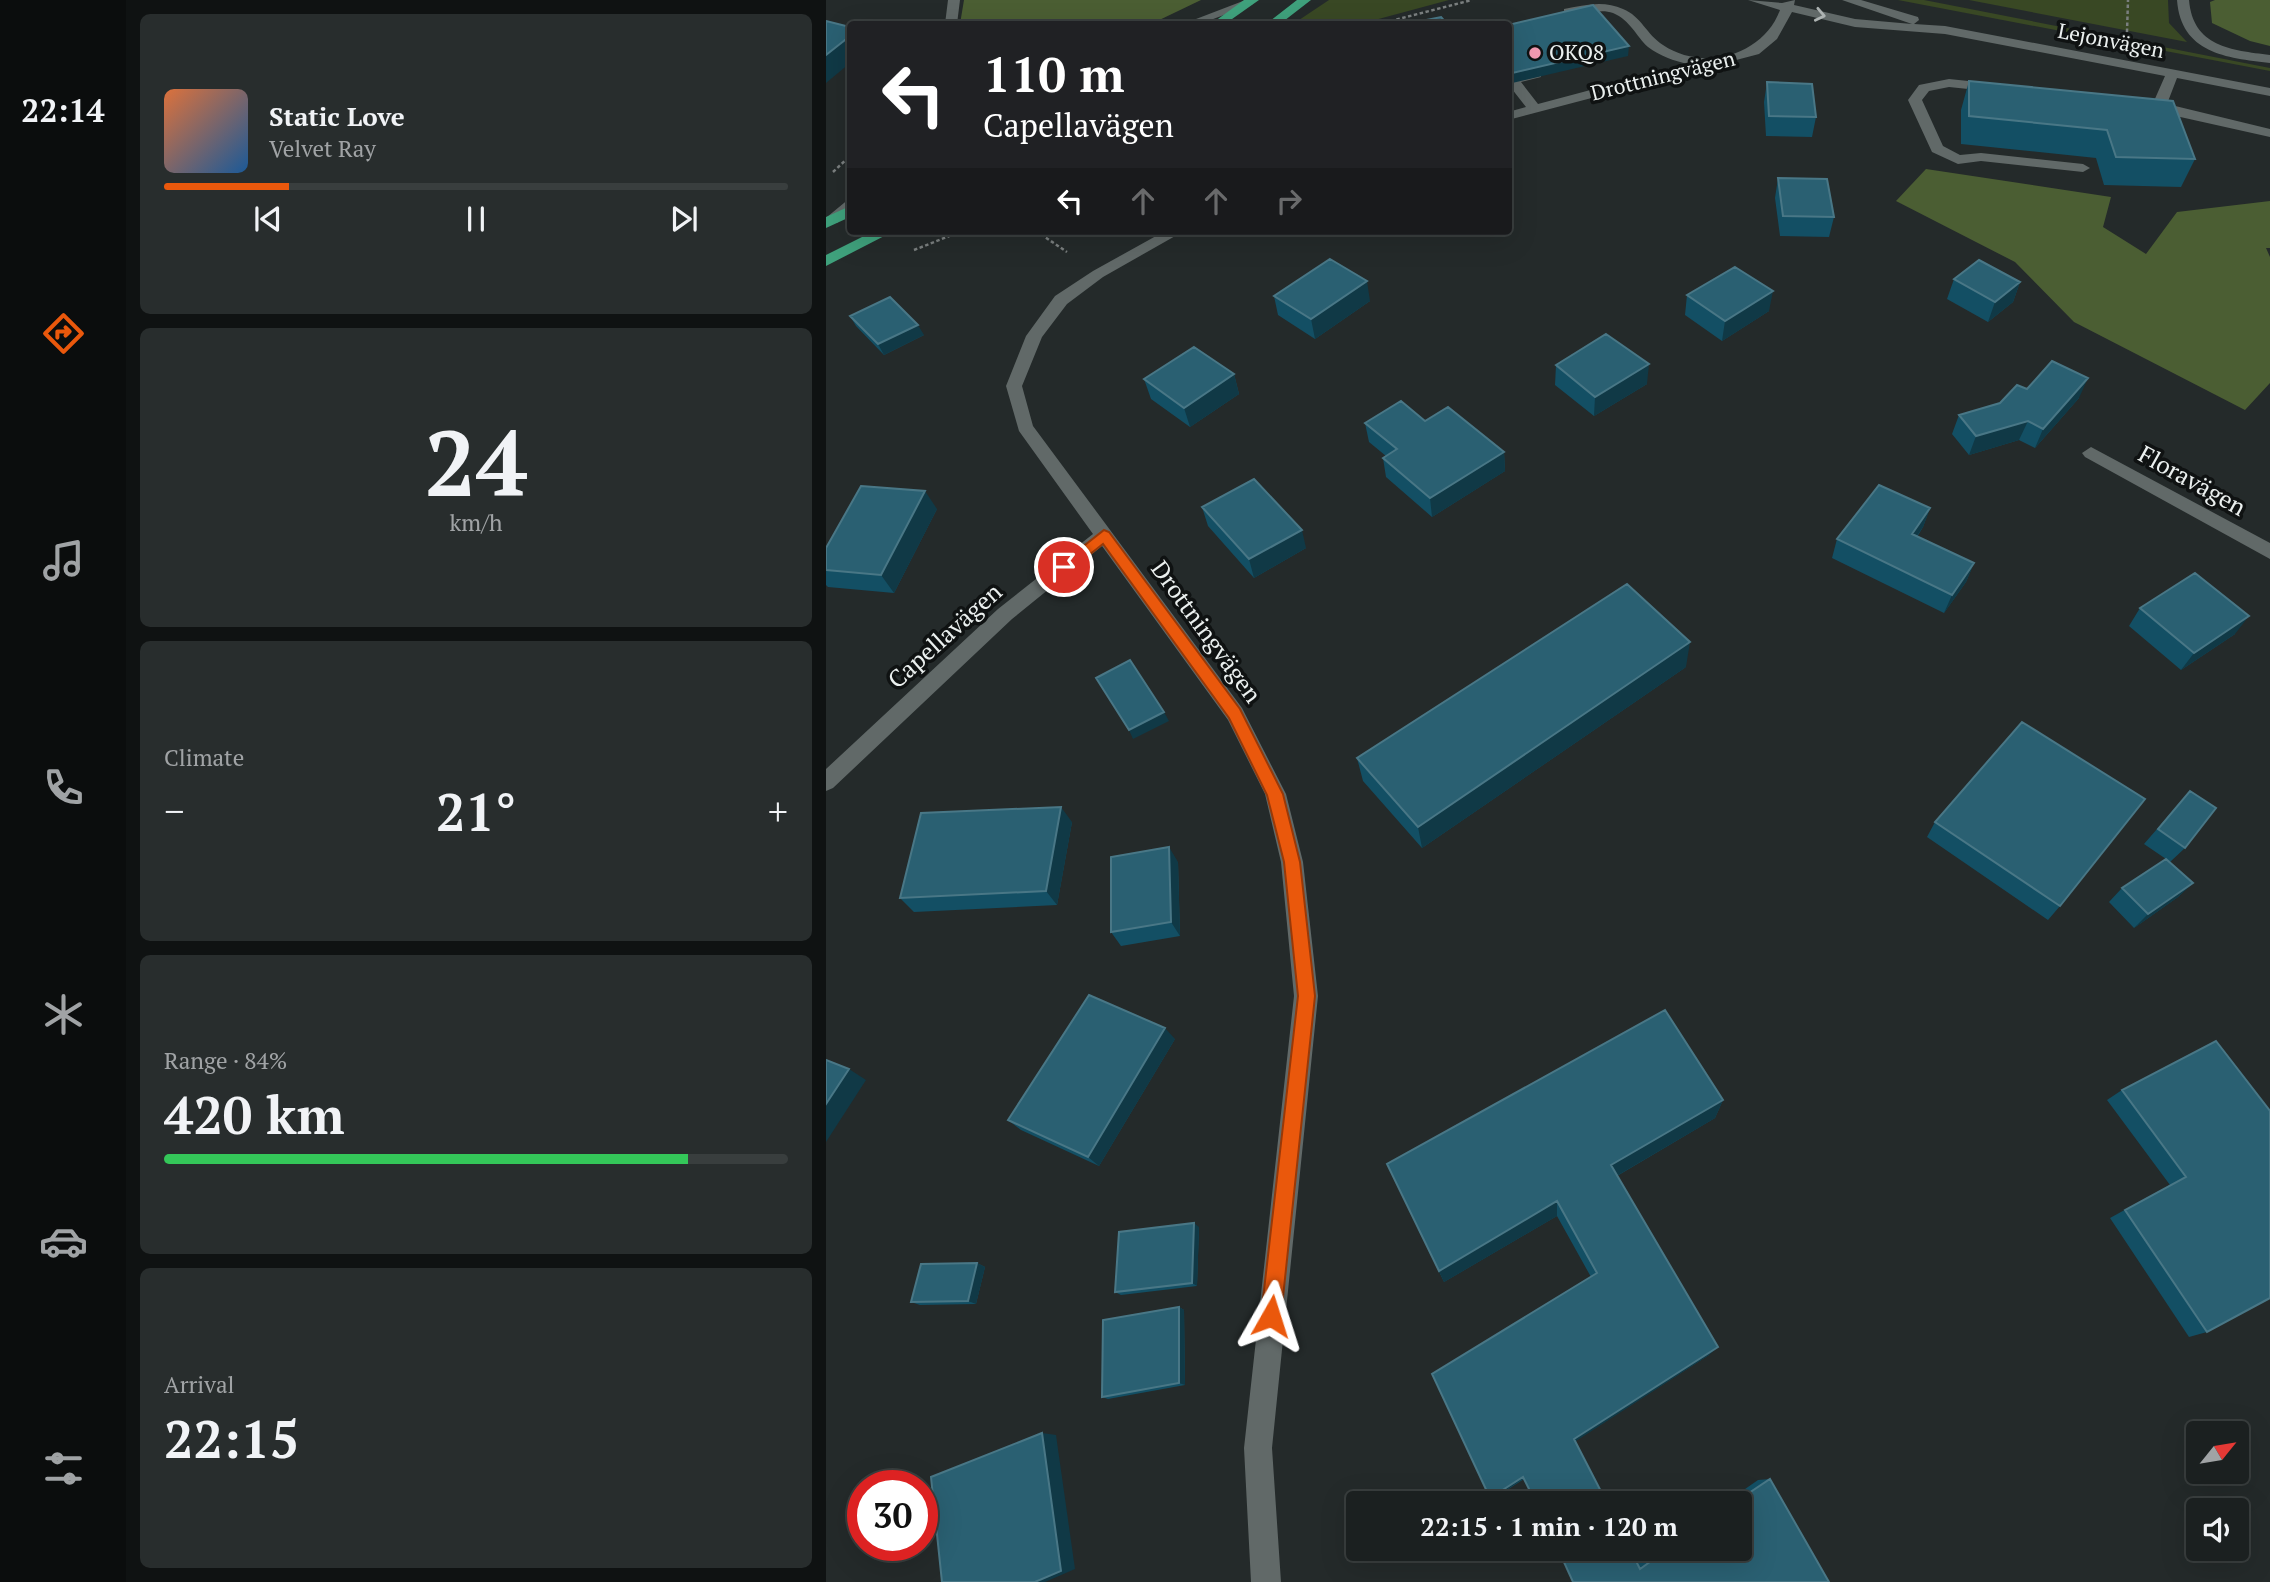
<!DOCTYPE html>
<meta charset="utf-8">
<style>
:root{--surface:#1b2020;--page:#282d2d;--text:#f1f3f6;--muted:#a0a3a5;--line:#393e3e;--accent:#ea580c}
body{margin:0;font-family:"PT Serif",serif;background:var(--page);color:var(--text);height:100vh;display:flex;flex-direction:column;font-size:26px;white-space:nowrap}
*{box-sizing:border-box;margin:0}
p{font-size:23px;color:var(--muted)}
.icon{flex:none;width:38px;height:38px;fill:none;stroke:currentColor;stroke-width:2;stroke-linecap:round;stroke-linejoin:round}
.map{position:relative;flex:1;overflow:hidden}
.details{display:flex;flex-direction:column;gap:14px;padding:14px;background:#0f1212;width:700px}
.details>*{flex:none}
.hud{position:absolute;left:21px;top:21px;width:665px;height:214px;border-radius:7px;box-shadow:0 7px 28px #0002,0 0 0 2px var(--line);background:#202124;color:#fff;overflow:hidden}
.needle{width:46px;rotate:60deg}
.fabs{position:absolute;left:1360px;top:1421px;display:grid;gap:14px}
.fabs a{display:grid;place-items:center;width:63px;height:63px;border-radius:7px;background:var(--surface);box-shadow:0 7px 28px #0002,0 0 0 2px var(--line);font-size:35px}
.speed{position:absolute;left:21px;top:1470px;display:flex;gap:14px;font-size:35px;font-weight:700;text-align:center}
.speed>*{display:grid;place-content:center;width:91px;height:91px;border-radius:50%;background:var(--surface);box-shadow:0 7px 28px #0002,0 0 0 2px var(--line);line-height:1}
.speed .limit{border:10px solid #d22;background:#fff;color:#111}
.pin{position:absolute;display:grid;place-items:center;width:60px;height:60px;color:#fff;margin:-30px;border:4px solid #fff;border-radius:50%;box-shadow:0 2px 7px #0007}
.me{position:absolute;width:77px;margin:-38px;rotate:6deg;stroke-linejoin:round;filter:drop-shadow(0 0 5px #0008)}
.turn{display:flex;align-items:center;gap:24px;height:147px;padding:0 21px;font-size:32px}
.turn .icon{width:91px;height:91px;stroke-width:2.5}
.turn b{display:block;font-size:49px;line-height:60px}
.lanes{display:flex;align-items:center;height:66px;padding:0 21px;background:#0003;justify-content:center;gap:35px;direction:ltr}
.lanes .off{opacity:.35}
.big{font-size:52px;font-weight:700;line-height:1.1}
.details .card{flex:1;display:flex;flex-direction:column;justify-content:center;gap:10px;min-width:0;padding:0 24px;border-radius:10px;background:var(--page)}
.details .dial{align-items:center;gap:0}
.dial b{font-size:91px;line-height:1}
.song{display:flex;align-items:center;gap:21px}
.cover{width:84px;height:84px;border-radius:10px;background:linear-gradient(135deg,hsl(20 70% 55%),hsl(210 70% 35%))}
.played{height:7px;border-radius:4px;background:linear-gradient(90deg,var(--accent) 20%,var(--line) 20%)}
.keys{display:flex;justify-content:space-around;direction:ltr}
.heat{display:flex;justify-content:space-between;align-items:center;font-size:38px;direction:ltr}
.charge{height:10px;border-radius:5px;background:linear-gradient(90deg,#34c759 84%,var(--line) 0)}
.trip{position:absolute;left:520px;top:1491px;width:406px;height:70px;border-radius:7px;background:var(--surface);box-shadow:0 7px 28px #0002,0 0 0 2px var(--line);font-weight:700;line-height:70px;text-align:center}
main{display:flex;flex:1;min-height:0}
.tab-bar{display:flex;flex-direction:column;width:126px;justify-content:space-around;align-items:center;background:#0b0d0d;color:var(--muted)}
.tab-bar .icon{width:49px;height:49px}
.tab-bar .selected{color:var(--accent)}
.tab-bar b{font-size:32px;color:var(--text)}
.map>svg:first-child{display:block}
.green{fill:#394824}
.forest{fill:#4b5e33}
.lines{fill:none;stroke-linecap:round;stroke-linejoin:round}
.path{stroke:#7a7f7f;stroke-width:2.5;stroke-dasharray:3.5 2.5;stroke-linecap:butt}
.minor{fill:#616968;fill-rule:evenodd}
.major{fill:#3fa17c;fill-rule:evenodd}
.wall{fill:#134f64}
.shaded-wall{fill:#103946}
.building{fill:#2a6072;stroke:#497786;stroke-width:2}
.oneway{stroke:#adb3b2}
.route{fill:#ea580c;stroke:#983908;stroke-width:2}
.poi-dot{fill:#f19ab1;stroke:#0f1212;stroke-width:2.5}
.labels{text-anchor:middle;stroke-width:7;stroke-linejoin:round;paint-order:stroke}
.far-street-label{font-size:21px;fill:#ebf0ef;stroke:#0f1212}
.far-poi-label{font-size:21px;fill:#ebf0ef;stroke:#0f1212;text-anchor:start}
.street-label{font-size:24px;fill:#ebf0ef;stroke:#0f1212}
</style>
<main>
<nav class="tab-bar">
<b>22:14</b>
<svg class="icon selected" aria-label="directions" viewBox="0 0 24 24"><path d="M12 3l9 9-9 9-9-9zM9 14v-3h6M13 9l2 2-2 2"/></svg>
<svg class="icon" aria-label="music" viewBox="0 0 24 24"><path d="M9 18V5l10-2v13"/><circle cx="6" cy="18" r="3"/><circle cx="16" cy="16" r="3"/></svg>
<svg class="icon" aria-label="phone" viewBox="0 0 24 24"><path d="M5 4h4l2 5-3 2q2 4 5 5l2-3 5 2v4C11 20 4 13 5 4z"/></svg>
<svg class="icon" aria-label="climate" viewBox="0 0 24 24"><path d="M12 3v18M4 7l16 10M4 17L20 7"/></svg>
<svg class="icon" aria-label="car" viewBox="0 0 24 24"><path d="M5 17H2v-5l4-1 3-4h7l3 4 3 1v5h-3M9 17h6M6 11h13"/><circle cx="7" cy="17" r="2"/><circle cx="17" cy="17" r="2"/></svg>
<svg class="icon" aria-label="filters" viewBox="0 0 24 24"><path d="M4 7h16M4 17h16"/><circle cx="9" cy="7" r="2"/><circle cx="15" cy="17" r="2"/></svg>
</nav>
<section class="details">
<div class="card">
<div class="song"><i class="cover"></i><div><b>Static Love</b><p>Velvet Ray</p></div></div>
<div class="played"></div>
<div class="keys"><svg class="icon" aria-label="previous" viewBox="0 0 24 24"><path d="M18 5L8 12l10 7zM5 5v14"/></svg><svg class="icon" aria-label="pause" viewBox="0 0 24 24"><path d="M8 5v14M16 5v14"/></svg><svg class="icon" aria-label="next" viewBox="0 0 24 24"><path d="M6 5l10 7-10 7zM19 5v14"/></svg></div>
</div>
<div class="card dial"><b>24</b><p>km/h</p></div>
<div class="card"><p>Climate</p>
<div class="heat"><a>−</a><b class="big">21°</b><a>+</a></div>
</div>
<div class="card"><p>Range · 84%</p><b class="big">420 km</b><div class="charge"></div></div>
<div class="card"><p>Arrival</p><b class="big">22:15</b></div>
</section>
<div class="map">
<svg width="1444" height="1582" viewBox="0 0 1444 1582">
<rect width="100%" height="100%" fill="#242a2a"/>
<path class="green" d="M503 0H623L534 24H467Z
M1072 0H1098L1444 68V71Z
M1143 0H1342L1343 23 1361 42Z"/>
<path class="forest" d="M138 0H375L325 24H134Z
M1389 0H1444V46L1424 41 1386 23 1384 2Z
M1100 169 1285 197 1277 227 1320 254 1351 212 1444 201V248H1440L1444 257V383L1419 410 1248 322 1189 262 1070 201Z"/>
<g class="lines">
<path class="path" d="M553 24 646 0
M1301 32 1302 0
M7 172 24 156
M210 231 241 252
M88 250 136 231"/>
<path class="minor" d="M122 0H134L131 24H119Z
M922 0 956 3 969 0 968 5 1029 19 1086 24 1016 0H1035L1092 17 1093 20 1088 24 1119 26 1444 88V96L1351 78 1341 104 1444 129V137L1305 106 1303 103 1310 99 1328 101 1339 76 1119 34 1029 27 966 12 951 39 933 54 682 120V112L700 107 682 84V77L715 71V77L695 82 712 104 862 64C848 61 834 56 822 47 810 36 804 20 787 13 771 7 754 18 738 15V9C758 5 778 0 797 9 815 16 821 35 837 45 877 72 937 56 954 10Z
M1351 0H1363C1367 47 1405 50 1444 55V63C1400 58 1355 53 1351 0Z
M417 1 427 4 374 24H357Z
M1123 79 1171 84 1178 88 1171 92 1123 87 1103 91 1096 100 1117 146 1134 155 1155 153 1257 164 1264 168 1257 172 1155 161 1132 164 1106 152 1082 100 1093 85Z
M24 198V210L11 223H1V217Z
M339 231H358L277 277 241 304 216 337 196 386 207 426 416 708 460 794 477 862 492 996 446 1448 455 1582H425L418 1448 468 996 455 862 439 794 402 720 276 546 186 619 7 788 0 791V769L172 609 267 534 193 431 180 386 200 336 229 296 267 271Z
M1265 447 1444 543V559L1259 457 1256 453Z"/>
<path class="major" d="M418 0H433L399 24H385Z
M471 0H485L454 24H440Z
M24 206V217L0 228V217Z
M48 231H68L0 266V255Z"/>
</g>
<path class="wall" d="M1143 81 1369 159 1355 187 1278 185 1270 158 1135 144V110Z
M941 82 990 117 986 137 940 136 938 102Z
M952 178 1008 217 1003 237 954 236 949 198Z
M1128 279 1194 282 1187 302 1162 322 1121 299Z
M861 295 943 311 896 341 859 315Z
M448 296 544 301 489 339 452 315Z
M24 316 98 335 58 355 30 326Z
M730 365 821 384 768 416 729 385Z
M408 374 413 394 364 427 325 399 318 379Z
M1201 389 1253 398 1209 448 1193 440 1143 455 1126 434 1133 415 1174 403Z
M599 421 678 452 679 471 606 517 560 477 557 458 560 456 543 442 539 423Z
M376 507 480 548 428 578 382 526Z
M1104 508 1097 527 1091 537 1148 563 1140 582 1118 613 1006 558 1011 539Z
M111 509 68 593 2 587 0 585V548Z
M1314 608 1409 634 1355 670 1303 626Z
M860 667 596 848 537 781 531 758Z
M1364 791 1359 848 1344 862 1367 883 1352 897 1308 928 1283 902 1296 888 1340 859 1318 844Z
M246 822 231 905 88 912 74 898Z
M1109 822 1234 906 1222 920 1101 837Z
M352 862 354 936 295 946 285 932Z
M349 1039 273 1166 195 1130 182 1120Z
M1390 1041 1381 1332 1363 1337 1284 1218 1344 1185 1281 1100 1296 1090Z
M897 1100 889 1118 791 1176 883 1355 749 1441 698 1479 667 1499 664 1498 765 1277 731 1216 618 1282 561 1164Z
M373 1227 371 1286 295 1295 289 1292Z
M151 1263 159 1267 150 1304 94 1305 85 1302Z
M353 1307 358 1310 359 1385 282 1399 276 1397Z
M944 1479 1003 1582H747L811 1564 833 1549H914V1503H899L932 1480Z"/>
<path class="shaded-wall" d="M24 36V63L0 83V55Z
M803 46 802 56 682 84V74Z
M541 281 544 301 489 339 485 319Z
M1194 282 1187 302 1162 322 1169 302Z
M947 291 943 311 896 341 899 321Z
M92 325 98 335 58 355 52 344Z
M823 364 821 384 768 416 769 397Z
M408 374 413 394 364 427 358 408Z
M1262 378 1253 398 1209 448 1217 429Z
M1202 421 1193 440 1143 455 1150 436Z
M678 452 679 471 606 517 604 498Z
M99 491 111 509 68 593 55 575Z
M1104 508 1097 527 1079 553 1086 534Z
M476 530 480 548 428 578 423 559Z
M1148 563 1140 582 1118 613 1126 595Z
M1423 616 1409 634 1355 670 1368 653Z
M864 642 860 667 596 848 592 827Z
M338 712 343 721 307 739 303 730Z
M235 807 246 822 231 905 220 891Z
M343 847 352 862 354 936 345 922Z
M1367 883 1352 897 1308 928 1322 914Z
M339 1028 349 1039 273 1166 262 1157Z
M23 1069 40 1080 0 1142V1104Z
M897 1100 889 1118 782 1181 785 1165Z
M731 1201V1216L618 1282 613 1271Z
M368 1223 373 1227 371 1286 366 1283Z
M151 1263 159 1267 150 1304 142 1301Z
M353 1307 358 1310 359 1385 353 1383Z
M892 1347 883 1355 747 1443 748 1439Z
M216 1433 230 1435 249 1569 219 1582H209Z
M697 1477 698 1478 667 1499 664 1498Z"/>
<path class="building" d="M767 5 803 46 682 74V25Z
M615 17 621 24H580Z
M0 21 24 27V36L0 55Z
M1143 81 1347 101 1369 159 1290 157 1281 130 1143 116Z
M941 82 986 84 990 117 943 116Z
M952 178 1001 179 1008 217 957 216Z
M504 259 541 281 485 319 448 296Z
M1153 260 1194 282 1169 302 1128 279Z
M909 267 947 291 899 321 861 295Z
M64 297 92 325 52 344 24 316Z
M780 334 823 364 769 397 730 365Z
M368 347 408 374 358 408 318 379Z
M1226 361 1262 378 1217 429 1202 421 1150 436 1133 415 1174 403 1191 385 1201 389Z
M575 401 599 421 622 407 678 452 604 498 557 458 571 449 539 423Z
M428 479 476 530 423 559 376 507Z
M1053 485 1104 508 1086 534 1148 563 1126 595 1011 539Z
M35 486 99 491 55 575 0 570V548Z
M1369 573 1423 616 1368 653 1314 608Z
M801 584 864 642 592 827 531 758Z
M304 660 338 712 303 730 270 678Z
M1196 722 1319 799 1234 906 1109 822Z
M1364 791 1390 808 1359 848 1332 829Z
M235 807 220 891 74 898 95 813Z
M343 847 345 922 285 932V857Z
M1340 859 1367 883 1322 914 1296 888Z
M263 995 339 1028 262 1157 182 1120Z
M839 1010 897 1100 785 1165 892 1347 748 1439 781 1503H710L697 1477 664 1498 606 1374 771 1273 731 1201 613 1271 561 1164Z
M1390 1041 1444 1111V1298L1381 1332 1299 1210 1360 1177 1296 1090Z
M0 1060 23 1069 0 1104Z
M368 1223 366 1283 289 1292 293 1232Z
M151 1263 142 1301 85 1302 95 1264Z
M353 1307V1383L276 1397 277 1320Z
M216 1433 235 1571 209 1582H116L105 1477Z
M944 1479 1003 1582H747L732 1549H804L814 1569 842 1549H914V1503H908Z"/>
<defs><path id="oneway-chevron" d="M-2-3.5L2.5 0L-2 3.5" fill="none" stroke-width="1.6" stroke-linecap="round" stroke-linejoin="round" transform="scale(1.75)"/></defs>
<use class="oneway" href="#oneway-chevron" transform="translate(994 15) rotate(12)"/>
<path class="route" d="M278 530 283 532 414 709 457 794 474 862 489 996 455 1316 452 1323 445 1326 438 1323 435 1316 472 996 458 862 441 795 403 718 277 544 243 571 238 572 231 567Z"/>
<circle class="poi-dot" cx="709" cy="53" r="7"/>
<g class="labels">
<g class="far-street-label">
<text transform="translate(1285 41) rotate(11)" y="7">Lejonvägen</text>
<text transform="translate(837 76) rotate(-14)" y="7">Drottningvägen</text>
</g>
<g class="far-poi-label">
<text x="723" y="60">OKQ8</text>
</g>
<g class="street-label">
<text transform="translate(1366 481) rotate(29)" y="8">Floravägen</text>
<text transform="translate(380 632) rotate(54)" y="8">Drottningvägen</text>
<text transform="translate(119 636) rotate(-42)" y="8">Capellavägen</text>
</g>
</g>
</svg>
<div class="fabs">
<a><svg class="needle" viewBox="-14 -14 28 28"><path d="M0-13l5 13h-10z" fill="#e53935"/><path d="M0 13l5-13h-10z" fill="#a0a3a5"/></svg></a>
<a><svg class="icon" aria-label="sound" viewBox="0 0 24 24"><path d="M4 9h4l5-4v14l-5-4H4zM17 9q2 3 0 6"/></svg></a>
</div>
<div class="speed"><div class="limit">30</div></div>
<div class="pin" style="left:238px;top:567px;background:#d93025"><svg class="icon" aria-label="arrive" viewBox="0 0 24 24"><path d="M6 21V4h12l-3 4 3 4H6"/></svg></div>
<svg class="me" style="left:445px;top:1316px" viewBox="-20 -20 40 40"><path d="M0-17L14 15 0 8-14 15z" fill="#ea580c" stroke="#fff" stroke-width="4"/></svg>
<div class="trip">22:15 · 1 min · 120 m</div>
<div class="hud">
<div class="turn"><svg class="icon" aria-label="left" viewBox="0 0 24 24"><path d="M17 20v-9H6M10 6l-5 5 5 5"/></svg><div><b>110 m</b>Capellavägen</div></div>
<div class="lanes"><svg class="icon" aria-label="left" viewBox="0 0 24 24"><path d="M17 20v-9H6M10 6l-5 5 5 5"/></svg><svg class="icon off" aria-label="ahead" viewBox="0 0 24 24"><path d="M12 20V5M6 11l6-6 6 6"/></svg><svg class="icon off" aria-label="ahead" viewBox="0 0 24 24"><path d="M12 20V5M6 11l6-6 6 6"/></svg><svg class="icon off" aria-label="right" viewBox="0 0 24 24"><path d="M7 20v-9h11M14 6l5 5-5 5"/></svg></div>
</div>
</div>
</main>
